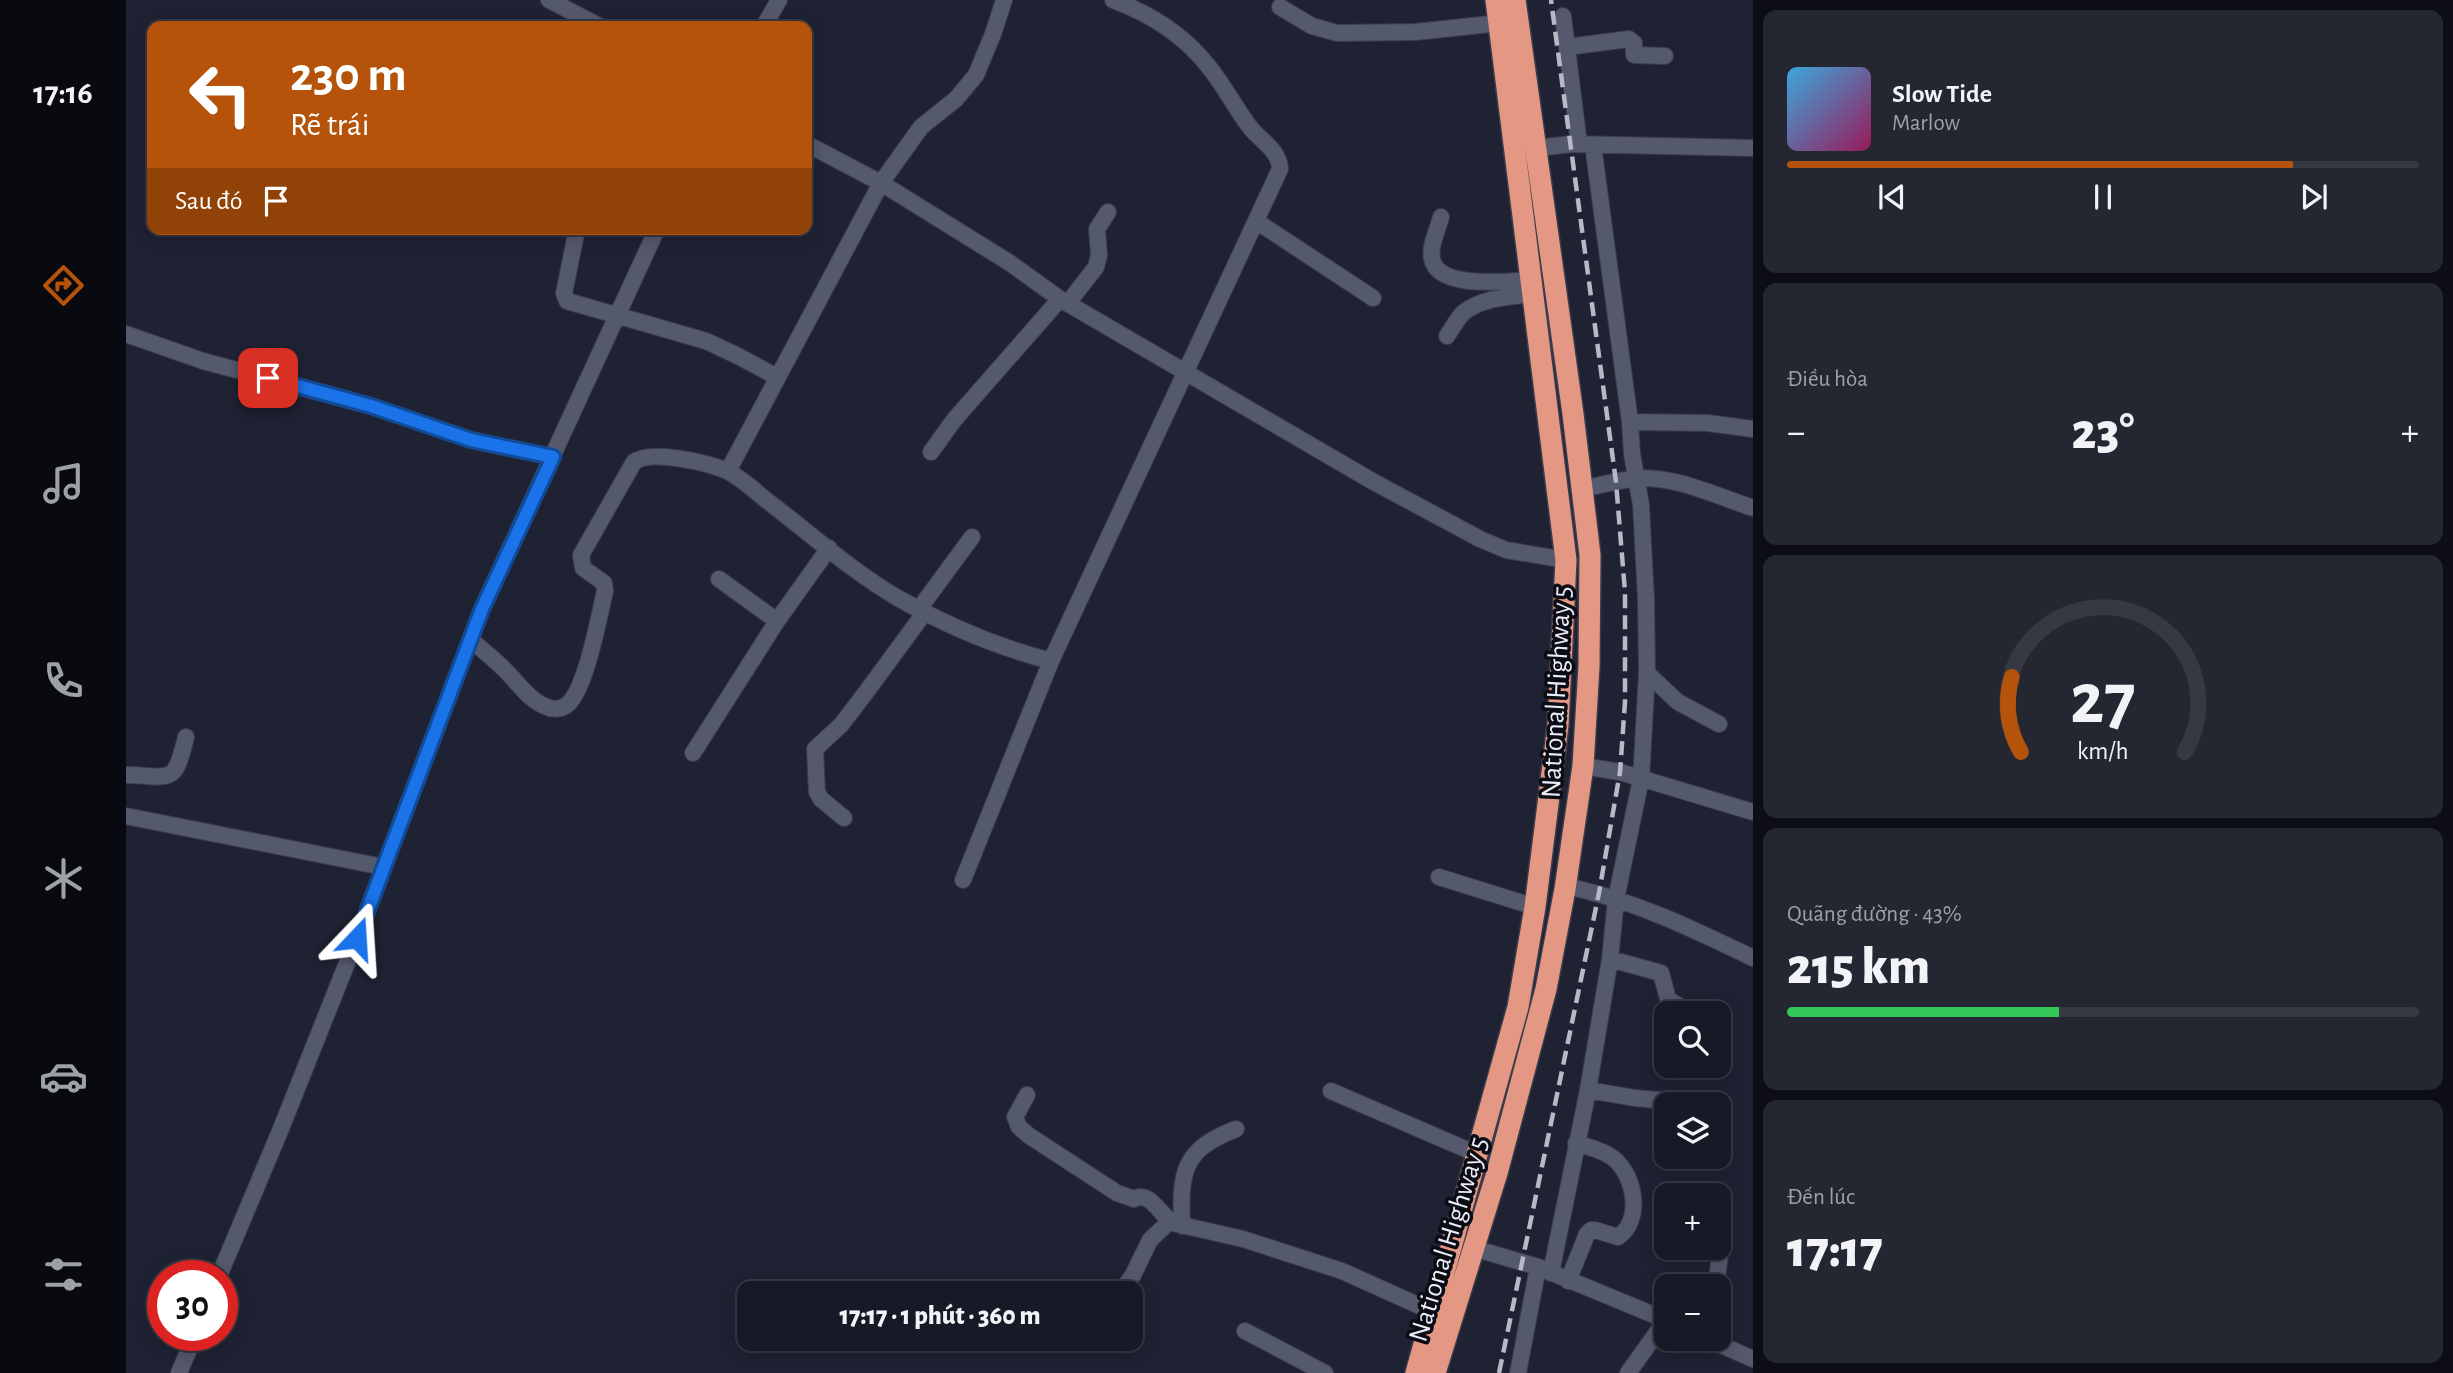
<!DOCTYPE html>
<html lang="vi">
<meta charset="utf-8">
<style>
:root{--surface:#171a26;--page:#242732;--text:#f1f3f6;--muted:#9ea1a7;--line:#363843;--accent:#b45309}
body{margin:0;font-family:"Alegreya Sans",sans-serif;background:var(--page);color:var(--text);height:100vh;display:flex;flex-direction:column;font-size:26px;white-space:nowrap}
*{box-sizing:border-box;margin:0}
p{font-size:23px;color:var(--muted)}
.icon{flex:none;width:38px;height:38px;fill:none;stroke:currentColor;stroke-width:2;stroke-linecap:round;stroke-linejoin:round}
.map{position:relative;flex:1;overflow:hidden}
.panel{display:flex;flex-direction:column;gap:10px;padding:10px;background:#0d0e15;width:700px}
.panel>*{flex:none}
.hud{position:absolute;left:21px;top:21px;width:665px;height:214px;border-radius:14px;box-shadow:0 4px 18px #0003,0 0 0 2px var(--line);background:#b45309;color:#fff;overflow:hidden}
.tools{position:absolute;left:1528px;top:1001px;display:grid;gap:14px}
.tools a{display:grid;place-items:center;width:77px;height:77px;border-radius:14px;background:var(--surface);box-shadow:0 4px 18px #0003,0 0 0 2px var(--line);font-size:35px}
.speed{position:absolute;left:21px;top:1260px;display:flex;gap:14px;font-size:35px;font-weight:700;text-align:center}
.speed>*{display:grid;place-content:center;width:91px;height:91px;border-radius:50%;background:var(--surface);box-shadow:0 4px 18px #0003,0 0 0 2px var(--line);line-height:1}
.speed .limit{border:10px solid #d22;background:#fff;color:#111}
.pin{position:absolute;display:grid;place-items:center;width:60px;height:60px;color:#fff;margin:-30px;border-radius:14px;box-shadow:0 4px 10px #0006}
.me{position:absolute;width:77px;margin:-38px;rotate:20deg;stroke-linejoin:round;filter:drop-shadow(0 0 5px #0008)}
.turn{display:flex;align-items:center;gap:24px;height:147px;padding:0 28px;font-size:32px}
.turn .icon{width:91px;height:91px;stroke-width:2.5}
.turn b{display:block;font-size:49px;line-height:60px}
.then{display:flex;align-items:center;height:66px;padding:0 28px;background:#0003;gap:14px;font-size:26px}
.big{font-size:52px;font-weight:800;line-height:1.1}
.panel .card{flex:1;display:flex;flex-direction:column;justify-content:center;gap:10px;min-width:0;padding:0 24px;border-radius:14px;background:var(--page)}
.panel .dial{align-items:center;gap:0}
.dial svg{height:182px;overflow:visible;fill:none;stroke:var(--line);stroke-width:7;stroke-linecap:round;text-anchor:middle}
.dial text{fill:var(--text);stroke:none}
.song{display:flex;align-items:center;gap:21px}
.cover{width:84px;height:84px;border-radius:10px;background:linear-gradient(135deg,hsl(200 70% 55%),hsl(330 70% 35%))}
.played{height:7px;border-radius:4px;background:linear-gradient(90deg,var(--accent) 80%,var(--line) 80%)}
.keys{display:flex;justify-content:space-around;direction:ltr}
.heat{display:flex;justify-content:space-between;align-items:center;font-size:38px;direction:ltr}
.charge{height:10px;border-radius:5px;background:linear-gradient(90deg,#34c759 43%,var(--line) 0)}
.trip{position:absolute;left:611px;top:1281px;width:406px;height:70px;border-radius:14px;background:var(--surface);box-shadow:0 4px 18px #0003,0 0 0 2px var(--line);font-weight:800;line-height:70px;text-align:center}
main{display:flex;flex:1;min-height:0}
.menu{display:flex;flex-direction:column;width:126px;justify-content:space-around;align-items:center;background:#090a0f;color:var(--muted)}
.menu .icon{width:49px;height:49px}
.menu .selected{color:var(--accent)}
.menu b{font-size:32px;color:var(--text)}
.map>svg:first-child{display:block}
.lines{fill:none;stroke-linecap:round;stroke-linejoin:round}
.minor-casing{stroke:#3a3c4c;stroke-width:18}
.highway-casing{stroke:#3a3c4c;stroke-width:24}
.minor{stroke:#55596d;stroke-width:16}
.highway{stroke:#e49883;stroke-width:21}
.rail{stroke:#b7b9c7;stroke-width:4.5;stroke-dasharray:14 7;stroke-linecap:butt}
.route-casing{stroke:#114b97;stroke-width:18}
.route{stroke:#1a73e8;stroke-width:12}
.labels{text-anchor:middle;stroke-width:7;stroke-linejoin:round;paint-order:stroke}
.street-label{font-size:28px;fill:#eaecf9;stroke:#0b0c14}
</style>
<main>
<nav class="menu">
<b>17:16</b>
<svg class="icon selected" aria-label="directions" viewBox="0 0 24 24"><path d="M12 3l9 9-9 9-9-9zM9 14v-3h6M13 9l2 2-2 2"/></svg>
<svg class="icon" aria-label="music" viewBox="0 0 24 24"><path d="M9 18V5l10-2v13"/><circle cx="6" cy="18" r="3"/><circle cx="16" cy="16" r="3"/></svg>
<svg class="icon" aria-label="phone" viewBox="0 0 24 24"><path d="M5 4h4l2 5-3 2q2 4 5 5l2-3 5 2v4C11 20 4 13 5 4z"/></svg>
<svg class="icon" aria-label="climate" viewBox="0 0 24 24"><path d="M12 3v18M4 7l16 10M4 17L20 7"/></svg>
<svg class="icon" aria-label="car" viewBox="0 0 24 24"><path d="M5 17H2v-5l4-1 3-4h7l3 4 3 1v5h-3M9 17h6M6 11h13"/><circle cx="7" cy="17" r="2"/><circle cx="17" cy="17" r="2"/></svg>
<svg class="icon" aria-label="filters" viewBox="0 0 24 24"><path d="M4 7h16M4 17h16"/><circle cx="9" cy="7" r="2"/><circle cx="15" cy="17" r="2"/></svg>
</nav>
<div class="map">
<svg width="1627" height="1373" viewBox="0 0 1627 1373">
<rect width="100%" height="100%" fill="#1f2233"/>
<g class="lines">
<g class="minor-casing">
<path id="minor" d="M423 0 473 26
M1154 7 1186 26 1211 33 1289 32 1374 23
M1437 16 1453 144
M638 26 653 0
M1441 47 1503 39 1508 43V55L1539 56
M681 144 755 183 884 263 934 299 1246 481 1354 539 1380 550 1440 560
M1410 148 1446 144 1627 148
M1315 217C1312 229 1303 246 1306 259 1312 290 1382 281 1406 280
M1130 221 1247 298
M451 229 438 293 441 301 580 341 612 356 651 377
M942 303 970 267 973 255 971 229 982 212
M0 334 77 361 245 406 345 440 427 457
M1321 336C1326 329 1331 319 1337 313 1356 297 1385 297 1408 294
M1504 422 1582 423 1627 429
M805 452 828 420 934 299
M602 471 755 183 795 127 830 99 850 75 867 34 878 0
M1456 489C1476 485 1496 479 1516 478 1554 478 1591 496 1627 508
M593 579 651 621
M793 609 846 537
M344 639C355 649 367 658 377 668 391 681 402 700 421 707 427 710 437 709 442 704 460 688 473 617 479 591L478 583 457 568 455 555 508 462C525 449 582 463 601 471 616 478 631 493 644 503 686 535 727 572 772 598 821 626 871 647 925 661
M1521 673 1552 702 1593 724
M567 753 651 621 703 548
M1457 766 1494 772 1627 812
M0 775C47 776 48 786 60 737
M0 816 257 867
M718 818 695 799 691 792 689 749 715 725 741 691 799 612
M1313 877 1409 907
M837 880 925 661 1154 169C1153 149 1134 141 1123 126 1109 107 1098 86 1083 67 1058 35 1025 14 987 0
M1439 886C1505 899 1567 929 1627 958
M1484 959 1535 973 1542 999 1564 1013
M1462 1090 1509 1098 1578 1104
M1205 1091 1351 1154
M901 1095 889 1117 893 1127 902 1135 991 1193 1008 1199C1024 1190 1034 1215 1047 1223L1117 1239 1216 1271 1307 1312
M1056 1226C1054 1172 1056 1150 1110 1129
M1347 1248 1412 1267 1540 1320 1502 1373
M1425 1273 1462 1090 1484 959 1490 899 1515 779 1521 673 1520 599 1515 505 1506 454 1504 422 1467 145
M93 1276 154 1131 231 938 356 609 531 229
M1442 1281 1461 1234 1465 1230H1469L1492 1237C1517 1220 1509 1175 1487 1158 1477 1150 1462 1147 1450 1143
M1590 1286 1598 1224
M994 1293 1007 1275 1024 1240 1044 1221
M1119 1331 1199 1373
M1582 1339 1627 1359
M53 1373 69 1335
M1392 1373 1412 1267"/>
</g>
<g class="highway-casing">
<path id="highway" d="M1290 1373 1392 1007 1409 907 1432 725 1440 560 1370 0
M1309 1373 1371 1173 1420 989 1439 889 1457 766 1463 666 1464 555 1447 414 1389 0"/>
</g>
<use href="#minor" class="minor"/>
<use href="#highway" class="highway"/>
<path class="rail" d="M1373 1373 1473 893 1494 772 1499 702V592L1490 482 1425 0"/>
</g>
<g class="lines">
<g class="route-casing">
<path id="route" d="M142 378 245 406 345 440 427 457 356 609 231 938"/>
</g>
<use href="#route" class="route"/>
</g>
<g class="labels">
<g class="street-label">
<text transform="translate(1429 692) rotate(-87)" y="10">National Highway 5</text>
<text transform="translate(1321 1239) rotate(-73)" y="10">National Highway 5</text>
</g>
</g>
</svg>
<div class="tools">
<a><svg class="icon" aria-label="search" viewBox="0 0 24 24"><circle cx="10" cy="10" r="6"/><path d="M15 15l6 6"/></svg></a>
<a><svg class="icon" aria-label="layers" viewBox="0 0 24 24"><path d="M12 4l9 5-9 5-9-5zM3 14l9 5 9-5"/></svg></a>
<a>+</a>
<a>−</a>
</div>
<div class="speed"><div class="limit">30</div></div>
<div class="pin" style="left:142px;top:378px;background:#d93025"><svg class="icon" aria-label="arrive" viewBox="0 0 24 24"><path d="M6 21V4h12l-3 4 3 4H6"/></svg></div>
<svg class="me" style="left:231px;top:938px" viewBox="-20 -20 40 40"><path d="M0-17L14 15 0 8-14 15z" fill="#1a73e8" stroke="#fff" stroke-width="4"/></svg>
<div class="trip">17:17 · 1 phút · 360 m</div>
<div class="hud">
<div class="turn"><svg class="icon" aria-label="left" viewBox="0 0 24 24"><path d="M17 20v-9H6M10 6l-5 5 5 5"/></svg><div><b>230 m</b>Rẽ trái</div></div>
<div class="then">Sau đó<svg class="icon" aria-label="arrive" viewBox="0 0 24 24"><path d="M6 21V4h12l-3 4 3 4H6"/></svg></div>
</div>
</div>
<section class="panel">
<div class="card">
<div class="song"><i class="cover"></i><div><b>Slow Tide</b><p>Marlow</p></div></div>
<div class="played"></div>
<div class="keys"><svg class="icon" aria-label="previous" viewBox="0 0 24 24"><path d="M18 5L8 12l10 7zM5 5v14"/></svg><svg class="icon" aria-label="pause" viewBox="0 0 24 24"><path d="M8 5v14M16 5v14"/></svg><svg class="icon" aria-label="next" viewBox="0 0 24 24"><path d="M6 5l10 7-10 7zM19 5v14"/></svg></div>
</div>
<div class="card"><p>Điều hòa</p>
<div class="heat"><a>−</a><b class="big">23°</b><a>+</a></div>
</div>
<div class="card dial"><svg viewBox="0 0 100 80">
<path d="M14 69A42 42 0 1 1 86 69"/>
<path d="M14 69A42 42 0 0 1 10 36" stroke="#b45309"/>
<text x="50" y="56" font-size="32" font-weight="700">27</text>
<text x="50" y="72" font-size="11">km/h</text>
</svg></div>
<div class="card"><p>Quãng đường · 43%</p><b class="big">215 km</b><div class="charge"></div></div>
<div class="card"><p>Đến lúc</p><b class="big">17:17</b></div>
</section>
</main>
